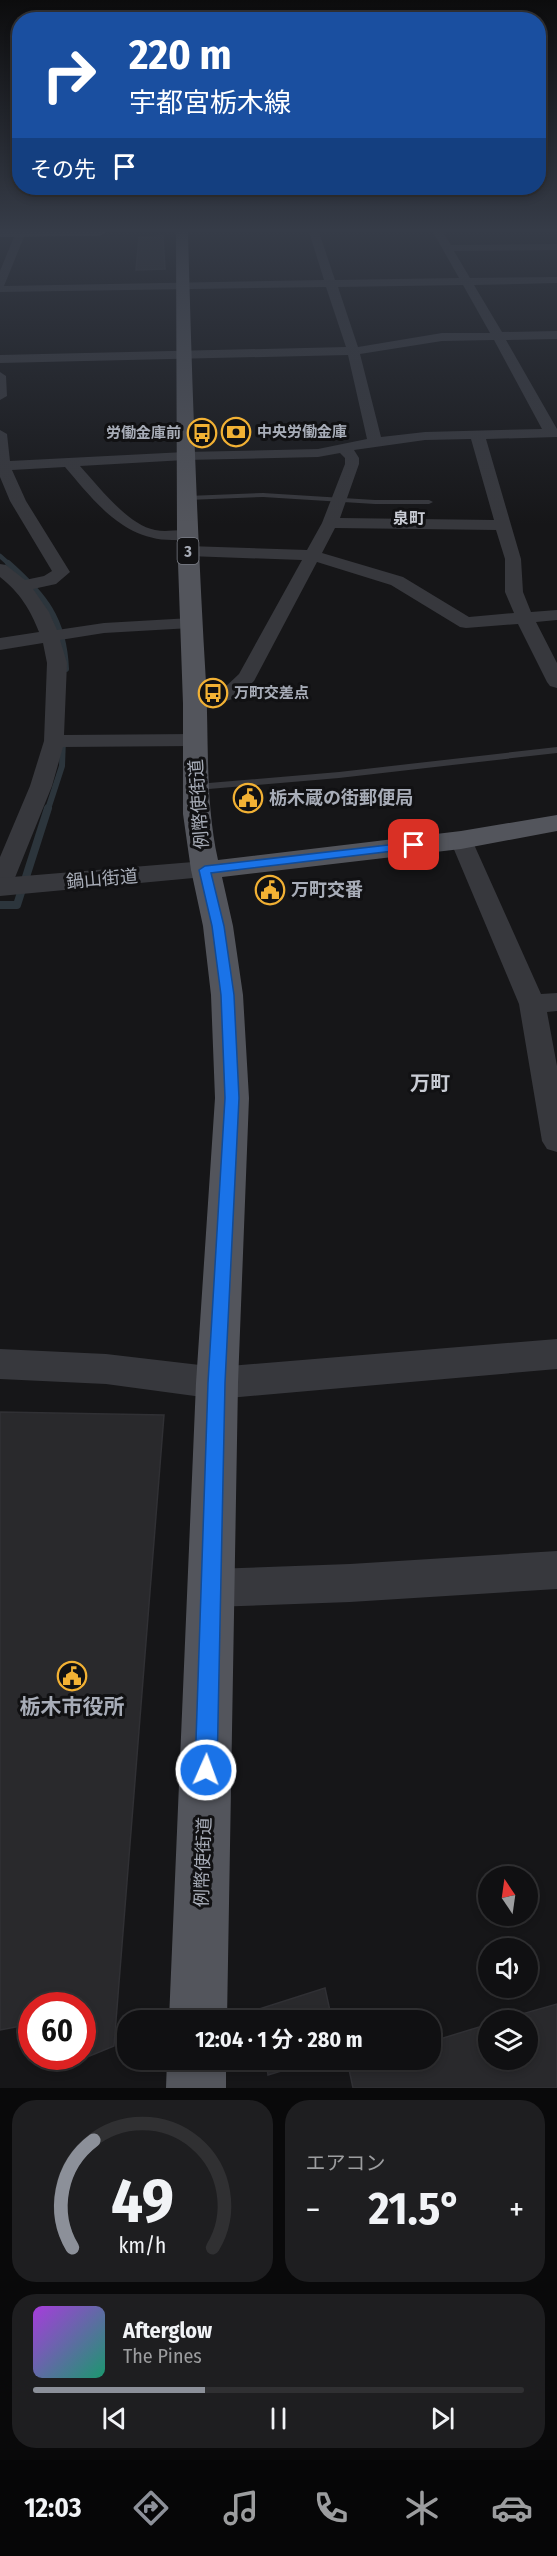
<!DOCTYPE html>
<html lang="ja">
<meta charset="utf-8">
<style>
:root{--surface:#101012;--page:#1e1e20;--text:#f1f3f6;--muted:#9c9d9f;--line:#303032;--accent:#8c9099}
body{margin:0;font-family:"Fira Sans Condensed","Noto Sans JP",sans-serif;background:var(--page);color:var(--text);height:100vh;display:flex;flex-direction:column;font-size:22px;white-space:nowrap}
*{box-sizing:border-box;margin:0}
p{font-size:20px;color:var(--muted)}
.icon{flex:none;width:33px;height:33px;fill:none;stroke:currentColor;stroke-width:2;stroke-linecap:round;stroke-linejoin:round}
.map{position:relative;height:2088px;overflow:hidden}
.details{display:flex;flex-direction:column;gap:12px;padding:12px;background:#09090a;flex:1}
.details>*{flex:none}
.top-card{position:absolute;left:12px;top:12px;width:534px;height:183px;border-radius:24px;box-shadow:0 3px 9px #0003,0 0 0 2px var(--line);background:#1a4fa0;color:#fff;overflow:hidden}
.needle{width:39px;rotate:347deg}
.buttons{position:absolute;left:478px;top:1866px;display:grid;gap:12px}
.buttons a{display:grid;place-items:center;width:60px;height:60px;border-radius:50%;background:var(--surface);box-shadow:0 3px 9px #0003,0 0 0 2px var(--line);font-size:30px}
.speed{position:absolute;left:18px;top:1992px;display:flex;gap:12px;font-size:30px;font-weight:700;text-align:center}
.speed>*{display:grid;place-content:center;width:78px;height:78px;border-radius:50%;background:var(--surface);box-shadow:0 3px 9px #0003,0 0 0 2px var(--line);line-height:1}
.speed .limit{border:9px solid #d22;background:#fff;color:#111}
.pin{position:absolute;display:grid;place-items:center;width:51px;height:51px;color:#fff;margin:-26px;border-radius:12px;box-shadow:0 3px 9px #0006}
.me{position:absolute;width:66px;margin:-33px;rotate:2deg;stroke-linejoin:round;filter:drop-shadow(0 0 4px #0008)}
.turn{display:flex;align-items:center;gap:21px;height:126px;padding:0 18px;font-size:27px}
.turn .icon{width:78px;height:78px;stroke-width:2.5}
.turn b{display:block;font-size:42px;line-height:51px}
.then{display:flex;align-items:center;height:57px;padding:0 18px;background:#0003;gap:12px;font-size:22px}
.big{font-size:45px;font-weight:700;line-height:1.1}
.details .card{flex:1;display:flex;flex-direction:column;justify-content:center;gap:9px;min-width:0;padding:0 21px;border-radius:24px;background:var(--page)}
.details .dial{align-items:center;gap:0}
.dial svg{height:156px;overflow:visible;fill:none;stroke:var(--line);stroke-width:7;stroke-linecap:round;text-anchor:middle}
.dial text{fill:var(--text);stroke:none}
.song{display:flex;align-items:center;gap:18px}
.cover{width:72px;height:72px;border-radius:9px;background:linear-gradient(135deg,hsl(280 70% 55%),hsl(160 70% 35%))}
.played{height:6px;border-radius:3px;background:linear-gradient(90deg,var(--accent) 35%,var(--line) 35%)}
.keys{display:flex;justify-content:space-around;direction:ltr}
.heat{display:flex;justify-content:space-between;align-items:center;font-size:33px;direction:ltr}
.details .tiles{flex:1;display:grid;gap:12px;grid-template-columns:1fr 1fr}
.card:last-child{grid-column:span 2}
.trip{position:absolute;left:117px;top:2010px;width:324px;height:60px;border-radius:24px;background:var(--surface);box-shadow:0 3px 9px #0003,0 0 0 2px var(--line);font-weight:700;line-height:60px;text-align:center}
.tabs{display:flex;height:96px;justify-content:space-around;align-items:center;background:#060607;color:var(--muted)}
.tabs .icon{width:42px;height:42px}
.tabs .active{color:var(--accent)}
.tabs b{font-size:27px;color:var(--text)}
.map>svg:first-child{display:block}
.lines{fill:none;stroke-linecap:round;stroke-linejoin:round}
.stream-far2{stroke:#2c353c;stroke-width:4.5}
.stream-far1{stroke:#2c353c;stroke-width:6}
.stream{stroke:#2c353c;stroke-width:8}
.building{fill:#29292c;stroke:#303034;stroke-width:1.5}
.service{fill:#37383d;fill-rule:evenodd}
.minor{fill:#37383d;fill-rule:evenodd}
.tertiary{fill:#37383d;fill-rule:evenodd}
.primary{fill:#53555c;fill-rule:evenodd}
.route{fill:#1a73e8;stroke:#114b97;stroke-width:1.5}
.labels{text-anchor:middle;stroke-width:6;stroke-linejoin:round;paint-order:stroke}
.far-poi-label{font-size:15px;font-weight:bold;fill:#a8adb8;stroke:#111113;text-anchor:start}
.far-neighbourhood-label{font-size:16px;font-weight:bold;fill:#c9ccd4;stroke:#111113}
.shield{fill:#111113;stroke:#7b7e86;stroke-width:1.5}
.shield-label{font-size:16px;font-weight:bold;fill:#a8adb8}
.poi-label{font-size:18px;font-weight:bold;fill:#a8adb8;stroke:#111113;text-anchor:start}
.street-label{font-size:18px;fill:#a8adb8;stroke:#111113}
.neighbourhood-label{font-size:20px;font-weight:bold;fill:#c9ccd4;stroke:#111113}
.near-poi-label{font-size:21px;font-weight:bold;fill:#a8adb8;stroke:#111113}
</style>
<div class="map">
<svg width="557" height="2088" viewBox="0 0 557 2088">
<rect width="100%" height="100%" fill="#161618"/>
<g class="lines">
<path class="stream-far2" d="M0 556 9 564"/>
<path class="stream-far1" d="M8 563C44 595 64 619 66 669
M48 809 62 766 63 739"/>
<path class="stream" d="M0 905H17L48 808"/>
</g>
<path class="building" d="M163 236 165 269 136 270 139 237Z
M0 1412 164 1415 114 2046 85 2058 82 2006H32V2024L0 2030Z
M325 1988 332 2020H258L256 2010Z
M557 2004V2088H353L347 2060H430V2042L489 2024V2060H528V2020H501Z
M266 2060H318L268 2075Z"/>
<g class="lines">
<path class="service" d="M263 493 375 500H429L433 502 429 504H375L263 497 187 500 183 498 187 496Z
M557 747V753L339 778 197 790 192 787 197 784 339 772Z"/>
<path class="minor" d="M16 232H26L4 286 324 280 309 232H319L335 280 459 278 433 232H443L451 245 557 244V250L454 251 470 278 557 277V283L474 285 502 332 557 331V339L506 340 557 429V437L486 439 521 559 523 592 531 612 557 610V620L536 622 557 663V688L550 686 547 682 518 624 466 628 460 627 391 585 317 562 254 681 236 698 195 710 188 708 185 704 188 700 222 690 239 674 302 560 188 556 180 551 188 546 307 550 322 523 345 464V458L340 453 318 457 185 460 80 466C98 486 128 525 155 530 168 533 180 528 193 532L195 535C190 542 182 540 174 540 124 541 95 502 65 467L12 470 26 501 70 572 56 584 33 589 49 612 57 630 104 623 191 618 197 619 200 623 197 627 191 628 104 633 60 640 67 663 64 735 195 734 202 736 205 740 202 744 195 746 63 747 52 786 12 885 8 890 0 893V857L30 786 44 741 47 663 43 643 0 650V638L39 632C30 609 20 593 0 577V564L6 565 25 580 44 576 52 571 10 501 0 477V430L7 434 10 461 185 452 318 449 367 439 348 355 0 363V355L346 347 326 287 0 292V271ZM463 285 490 333H442L358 347 338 287ZM494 340 542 429 425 432 381 437 360 354 442 341ZM471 439 494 520 340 518 359 464V458L354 450 425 440ZM335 528 496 530 505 559V592L514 613 469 617 403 577 322 553Z
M0 372 6 376 7 396 0 400Z
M461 833 469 835 472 840 541 994 557 993V1011L547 1012 557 1066V1152L547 1149 542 1141 519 1004 450 840 453 835Z
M557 1339V1369L217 1399 106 1384 0 1379V1349L106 1354 217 1367Z
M557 1551V1589L350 1602 212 1607 198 1602 193 1588 198 1574 212 1569 350 1564Z"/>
<path class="tertiary" d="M205 861 215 864 219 870 215 876 0 896V878Z"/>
<path class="primary" d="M0 232H106L100 236 0 237Z
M176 232H188C192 382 197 532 206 683 209 741 205 802 218 860L461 831 557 815V831L461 849 222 877 233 926 243 995 249 1098 238 1383 227 2020H169L196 1383 215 1098 211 995 203 926 191 870 183 814V704L177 535Z
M167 2060H226V2088H166Z"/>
</g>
<linearGradient id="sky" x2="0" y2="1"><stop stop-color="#0c0c0d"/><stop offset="0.44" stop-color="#363c48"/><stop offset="1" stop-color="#363c48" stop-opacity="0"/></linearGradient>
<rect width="557" height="524" fill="url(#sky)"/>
<path class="route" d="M414 842 420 845 418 848 211 873 224 926 234 995 239 1098 225 1383 217 1770 214 1778 206 1781 198 1778 195 1770 208 1383 225 1098 221 995 212 926 199 870 205 866Z"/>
<defs>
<g id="bank-ring" transform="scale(1.5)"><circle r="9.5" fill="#111113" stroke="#f2b134" stroke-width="1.5"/><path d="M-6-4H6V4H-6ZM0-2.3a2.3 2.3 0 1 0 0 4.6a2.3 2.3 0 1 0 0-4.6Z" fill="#f2b134"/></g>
<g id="bus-ring" transform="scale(1.5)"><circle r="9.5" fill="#111113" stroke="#f2b134" stroke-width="1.5"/><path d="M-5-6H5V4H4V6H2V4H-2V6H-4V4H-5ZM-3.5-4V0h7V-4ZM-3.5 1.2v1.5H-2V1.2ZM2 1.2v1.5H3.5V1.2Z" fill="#f2b134"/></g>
<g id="civic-ring" transform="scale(1.5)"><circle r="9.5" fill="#111113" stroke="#f2b134" stroke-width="1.5"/><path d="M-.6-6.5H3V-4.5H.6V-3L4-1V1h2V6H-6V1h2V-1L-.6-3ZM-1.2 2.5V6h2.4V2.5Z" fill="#f2b134"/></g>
</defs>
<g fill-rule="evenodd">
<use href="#bank-ring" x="236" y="432"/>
<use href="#bus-ring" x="202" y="433"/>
<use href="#bus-ring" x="213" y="693"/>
<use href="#civic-ring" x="248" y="798"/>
<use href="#civic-ring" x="270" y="890"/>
<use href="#civic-ring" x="72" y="1676"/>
</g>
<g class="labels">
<g class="far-poi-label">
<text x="257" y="437">中央労働金庫</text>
<text x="181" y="438" text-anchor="end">労働金庫前</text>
<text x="234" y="698">万町交差点</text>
</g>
<g class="far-neighbourhood-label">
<text x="409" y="524">泉町</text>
</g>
<rect class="shield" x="177.5" y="538" width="21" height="26" rx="4.5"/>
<g class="shield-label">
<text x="188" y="557">3</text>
</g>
<g class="poi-label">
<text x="269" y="804">栃木蔵の街郵便局</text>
<text x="291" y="896">万町交番</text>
</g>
<g class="street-label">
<text transform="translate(199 804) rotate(-94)" y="6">例幣使街道</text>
<text transform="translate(102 879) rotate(-5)" y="6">鍋山街道</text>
<text transform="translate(203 1862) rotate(-88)" y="6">例幣使街道</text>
</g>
<g class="neighbourhood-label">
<text x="430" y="1090">万町</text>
</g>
<g class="near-poi-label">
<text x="72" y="1714">栃木市役所</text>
</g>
</g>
</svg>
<div class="buttons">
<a><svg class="needle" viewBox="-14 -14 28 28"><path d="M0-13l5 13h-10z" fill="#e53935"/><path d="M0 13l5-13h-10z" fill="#9c9d9f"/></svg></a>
<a><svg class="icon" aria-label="sound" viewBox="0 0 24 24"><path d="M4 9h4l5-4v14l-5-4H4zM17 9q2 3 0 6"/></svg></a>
<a><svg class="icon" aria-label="layers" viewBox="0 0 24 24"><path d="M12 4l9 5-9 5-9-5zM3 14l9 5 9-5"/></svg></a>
</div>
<div class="speed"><div class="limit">60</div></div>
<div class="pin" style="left:414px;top:845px;background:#d93025"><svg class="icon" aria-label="arrive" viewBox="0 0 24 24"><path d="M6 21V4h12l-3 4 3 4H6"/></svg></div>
<svg class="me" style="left:206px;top:1770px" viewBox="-20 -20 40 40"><circle r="17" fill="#1a73e8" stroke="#fff" stroke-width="3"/><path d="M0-11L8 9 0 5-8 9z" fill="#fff"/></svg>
<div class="trip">12:04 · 1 分 · 280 m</div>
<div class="top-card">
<div class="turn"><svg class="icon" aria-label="right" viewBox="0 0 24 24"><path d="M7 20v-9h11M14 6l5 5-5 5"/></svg><div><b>220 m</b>宇都宮栃木線</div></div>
<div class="then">その先<svg class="icon" aria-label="arrive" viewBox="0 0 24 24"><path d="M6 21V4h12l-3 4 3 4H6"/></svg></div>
</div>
</div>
<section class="details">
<div class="tiles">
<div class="card dial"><svg viewBox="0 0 100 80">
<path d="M14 69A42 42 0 1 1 86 69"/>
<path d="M14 69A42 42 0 0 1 25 14" stroke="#8c9099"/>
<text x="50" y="56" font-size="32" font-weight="700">49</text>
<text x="50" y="72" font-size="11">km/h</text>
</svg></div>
<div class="card"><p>エアコン</p>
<div class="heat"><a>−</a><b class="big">21.5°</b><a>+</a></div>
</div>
<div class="card">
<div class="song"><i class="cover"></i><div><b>Afterglow</b><p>The Pines</p></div></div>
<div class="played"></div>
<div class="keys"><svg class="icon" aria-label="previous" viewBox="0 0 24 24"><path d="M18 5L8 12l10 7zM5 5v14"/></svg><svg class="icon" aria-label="pause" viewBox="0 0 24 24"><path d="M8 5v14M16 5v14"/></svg><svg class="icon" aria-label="next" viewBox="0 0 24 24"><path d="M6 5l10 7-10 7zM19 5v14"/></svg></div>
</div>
</div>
</section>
<nav class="tabs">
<b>12:03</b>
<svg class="icon active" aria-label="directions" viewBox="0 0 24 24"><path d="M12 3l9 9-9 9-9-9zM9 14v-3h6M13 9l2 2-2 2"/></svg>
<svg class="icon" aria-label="music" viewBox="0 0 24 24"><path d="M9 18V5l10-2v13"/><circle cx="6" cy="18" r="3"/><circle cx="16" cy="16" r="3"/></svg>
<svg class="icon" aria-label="phone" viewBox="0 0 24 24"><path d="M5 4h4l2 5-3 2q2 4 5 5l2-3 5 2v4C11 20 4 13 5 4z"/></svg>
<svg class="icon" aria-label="climate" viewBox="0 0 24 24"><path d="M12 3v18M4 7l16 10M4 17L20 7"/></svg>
<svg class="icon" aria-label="car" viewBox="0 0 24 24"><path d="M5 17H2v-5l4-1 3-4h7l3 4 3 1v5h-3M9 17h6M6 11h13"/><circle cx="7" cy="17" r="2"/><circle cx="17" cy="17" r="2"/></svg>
</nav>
